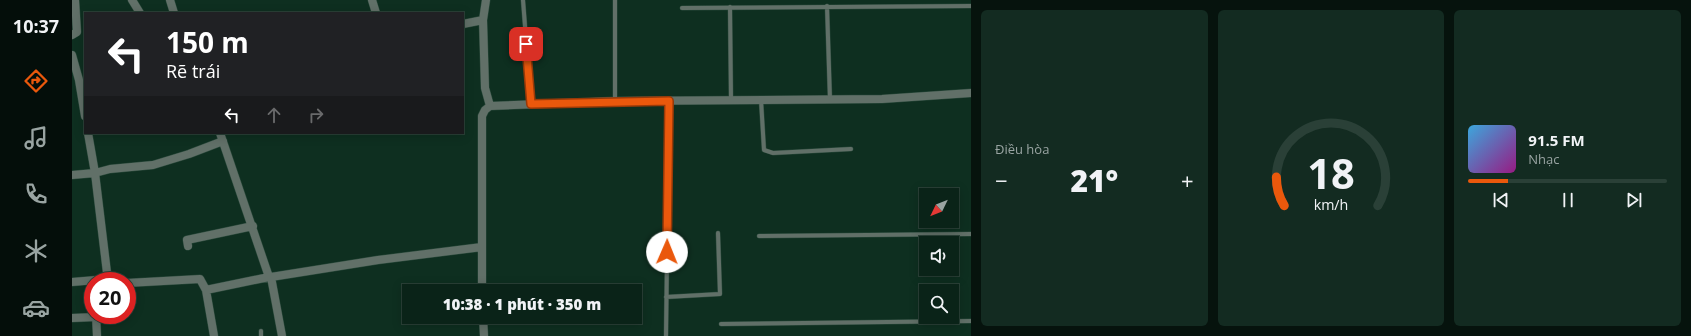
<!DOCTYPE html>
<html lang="vi">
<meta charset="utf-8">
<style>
:root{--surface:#0a2318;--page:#132b21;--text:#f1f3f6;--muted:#99a4a2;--line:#2a4037;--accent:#ea580c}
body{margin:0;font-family:"Open Sans",sans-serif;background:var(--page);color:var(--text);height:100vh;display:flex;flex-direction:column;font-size:15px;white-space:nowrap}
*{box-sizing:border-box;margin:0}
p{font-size:13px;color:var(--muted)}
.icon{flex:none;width:22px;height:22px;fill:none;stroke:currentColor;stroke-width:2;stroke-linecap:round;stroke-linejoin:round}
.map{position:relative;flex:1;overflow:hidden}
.details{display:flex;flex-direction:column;gap:10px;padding:10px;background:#06130d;width:720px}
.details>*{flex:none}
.guide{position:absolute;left:12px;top:12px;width:380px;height:122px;border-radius:0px;box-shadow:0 2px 10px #0003,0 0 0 1px var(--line);background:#202124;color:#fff;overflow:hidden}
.needle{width:26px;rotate:227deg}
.controls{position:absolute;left:847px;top:188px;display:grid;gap:8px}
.controls a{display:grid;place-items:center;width:40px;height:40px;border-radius:0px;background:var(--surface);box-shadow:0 2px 10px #0003,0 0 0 1px var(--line);font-size:20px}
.speed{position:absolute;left:12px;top:272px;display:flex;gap:8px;font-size:20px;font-weight:700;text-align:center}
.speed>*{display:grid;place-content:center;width:52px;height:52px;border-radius:50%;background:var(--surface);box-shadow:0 2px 10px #0003,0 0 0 1px var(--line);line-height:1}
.speed .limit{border:6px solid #d22;background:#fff;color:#111}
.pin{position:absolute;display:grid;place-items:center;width:34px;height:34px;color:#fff;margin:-17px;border-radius:8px;box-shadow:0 2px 6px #0006}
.me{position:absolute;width:44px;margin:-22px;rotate:1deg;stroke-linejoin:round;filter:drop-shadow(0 0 3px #0008)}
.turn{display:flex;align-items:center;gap:14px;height:84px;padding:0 16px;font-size:18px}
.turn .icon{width:52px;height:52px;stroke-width:2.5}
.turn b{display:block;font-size:28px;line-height:34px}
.lanes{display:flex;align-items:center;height:38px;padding:0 16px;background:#0003;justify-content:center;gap:20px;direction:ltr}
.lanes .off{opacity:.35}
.big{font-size:30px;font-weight:800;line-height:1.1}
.details .tile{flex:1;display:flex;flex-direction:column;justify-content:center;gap:6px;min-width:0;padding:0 14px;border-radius:6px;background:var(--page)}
.details .dial{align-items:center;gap:0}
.dial svg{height:104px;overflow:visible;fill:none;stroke:var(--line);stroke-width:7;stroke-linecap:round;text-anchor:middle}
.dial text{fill:var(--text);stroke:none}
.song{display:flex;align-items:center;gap:12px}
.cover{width:48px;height:48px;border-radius:6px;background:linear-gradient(135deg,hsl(200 70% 55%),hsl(310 70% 35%))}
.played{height:4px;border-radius:2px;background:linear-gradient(90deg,var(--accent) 20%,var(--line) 20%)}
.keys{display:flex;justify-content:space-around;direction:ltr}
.heat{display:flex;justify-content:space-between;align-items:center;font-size:22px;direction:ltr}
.details .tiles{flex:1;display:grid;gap:10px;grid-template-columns:repeat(3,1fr)}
.trip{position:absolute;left:330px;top:284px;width:240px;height:40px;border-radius:0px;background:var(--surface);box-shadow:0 2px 10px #0003,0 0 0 1px var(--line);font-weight:800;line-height:40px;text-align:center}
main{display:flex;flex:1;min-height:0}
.dock{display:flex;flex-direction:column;width:72px;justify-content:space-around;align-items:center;background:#040e0a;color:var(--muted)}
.dock .icon{width:28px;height:28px}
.dock .selected{color:var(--accent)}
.dock b{font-size:18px;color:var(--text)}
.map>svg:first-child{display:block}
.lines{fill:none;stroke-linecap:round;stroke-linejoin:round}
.lane-casing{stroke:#2b4a3c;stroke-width:5}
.street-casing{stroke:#2b4a3c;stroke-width:9}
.lane{stroke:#617068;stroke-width:4}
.street{stroke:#617068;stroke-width:8}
.route-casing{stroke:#983908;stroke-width:10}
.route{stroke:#ea580c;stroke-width:7}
</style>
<main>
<nav class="dock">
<b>10:37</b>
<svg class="icon selected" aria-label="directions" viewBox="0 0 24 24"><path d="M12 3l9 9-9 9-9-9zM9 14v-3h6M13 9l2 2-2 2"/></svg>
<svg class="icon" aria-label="music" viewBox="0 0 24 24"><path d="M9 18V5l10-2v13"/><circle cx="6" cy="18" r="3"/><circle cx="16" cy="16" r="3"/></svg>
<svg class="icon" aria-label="phone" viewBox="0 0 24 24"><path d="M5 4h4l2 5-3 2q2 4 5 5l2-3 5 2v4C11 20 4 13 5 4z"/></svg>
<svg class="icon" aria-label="climate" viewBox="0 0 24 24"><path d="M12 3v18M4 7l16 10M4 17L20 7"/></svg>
<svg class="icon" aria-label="car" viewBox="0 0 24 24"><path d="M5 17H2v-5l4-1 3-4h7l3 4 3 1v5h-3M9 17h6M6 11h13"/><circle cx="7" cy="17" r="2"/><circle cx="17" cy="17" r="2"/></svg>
</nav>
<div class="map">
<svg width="899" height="336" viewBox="0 0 899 336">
<rect width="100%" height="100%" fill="#0e2f20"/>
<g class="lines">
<g class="lane-casing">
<path id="lane" d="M451 0 459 104
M755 6 758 100
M658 7 659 100
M610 8 899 6
M689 100 692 150 701 153 779 149
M543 101V0
M687 236 899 234
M594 297 648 294 646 233
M649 324 899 321
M189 331V336
M594 336 597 101"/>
</g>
<g class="street-casing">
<path id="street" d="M60 0 68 13
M98 0 102 13
M300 0 304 13
M411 20 413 88 418 106
M391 24 411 20 414 0
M0 35 5 32 3 0
M0 55 7 80 13 116
M16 133 23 173 36 281
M148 133 197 277H199L210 336
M0 175 23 173 38 169 81 165 117 154 151 141
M116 246 115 240 181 226
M199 277 306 260 410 247
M0 282 36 279
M55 283 128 279 134 290 197 277
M134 290 142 336
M410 291V116L413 110 418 106 543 101 810 99 899 93
M24 315 25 336
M411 317 412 336
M0 318 24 317"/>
</g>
<use href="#lane" class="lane"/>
<use href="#street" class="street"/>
</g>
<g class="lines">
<g class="route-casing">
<path id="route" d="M454 44 459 104 597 101 595 252"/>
</g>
<use href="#route" class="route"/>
</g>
</svg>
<div class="controls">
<a><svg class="needle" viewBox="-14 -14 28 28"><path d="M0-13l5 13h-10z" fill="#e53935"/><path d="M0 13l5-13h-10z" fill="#99a4a2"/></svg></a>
<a><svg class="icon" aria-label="sound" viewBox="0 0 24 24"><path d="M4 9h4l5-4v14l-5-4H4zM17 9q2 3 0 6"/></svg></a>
<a><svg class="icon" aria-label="search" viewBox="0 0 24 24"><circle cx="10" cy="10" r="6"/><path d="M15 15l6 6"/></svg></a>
</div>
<div class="speed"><div class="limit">20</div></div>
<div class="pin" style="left:454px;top:44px;background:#d93025"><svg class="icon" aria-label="arrive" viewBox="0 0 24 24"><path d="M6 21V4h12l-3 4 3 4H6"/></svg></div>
<svg class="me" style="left:595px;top:252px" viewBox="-20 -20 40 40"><circle r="19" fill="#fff"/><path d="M0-13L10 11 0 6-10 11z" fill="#ea580c"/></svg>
<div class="trip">10:38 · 1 phút · 350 m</div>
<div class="guide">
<div class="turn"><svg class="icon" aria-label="left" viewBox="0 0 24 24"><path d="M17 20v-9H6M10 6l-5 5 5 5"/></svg><div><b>150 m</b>Rẽ trái</div></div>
<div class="lanes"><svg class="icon" aria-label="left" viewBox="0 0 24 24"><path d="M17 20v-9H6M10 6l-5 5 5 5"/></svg><svg class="icon off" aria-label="ahead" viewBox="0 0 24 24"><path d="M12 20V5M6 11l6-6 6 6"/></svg><svg class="icon off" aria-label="right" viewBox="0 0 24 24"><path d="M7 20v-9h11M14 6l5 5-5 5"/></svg></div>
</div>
</div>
<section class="details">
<div class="tiles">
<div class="tile"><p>Điều hòa</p>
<div class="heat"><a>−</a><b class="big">21°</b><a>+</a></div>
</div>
<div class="tile dial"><svg viewBox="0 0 100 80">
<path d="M14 69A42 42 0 1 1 86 69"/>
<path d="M14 69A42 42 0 0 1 8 47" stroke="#ea580c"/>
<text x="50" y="56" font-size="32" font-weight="700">18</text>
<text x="50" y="72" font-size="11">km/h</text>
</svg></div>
<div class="tile">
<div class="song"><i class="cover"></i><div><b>91.5 FM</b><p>Nhạc</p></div></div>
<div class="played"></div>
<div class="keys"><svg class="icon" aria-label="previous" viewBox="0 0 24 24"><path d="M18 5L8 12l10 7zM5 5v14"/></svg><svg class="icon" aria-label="pause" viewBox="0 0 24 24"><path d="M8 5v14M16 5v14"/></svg><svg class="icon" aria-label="next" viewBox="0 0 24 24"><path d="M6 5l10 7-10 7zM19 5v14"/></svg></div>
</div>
</div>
</section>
</main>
